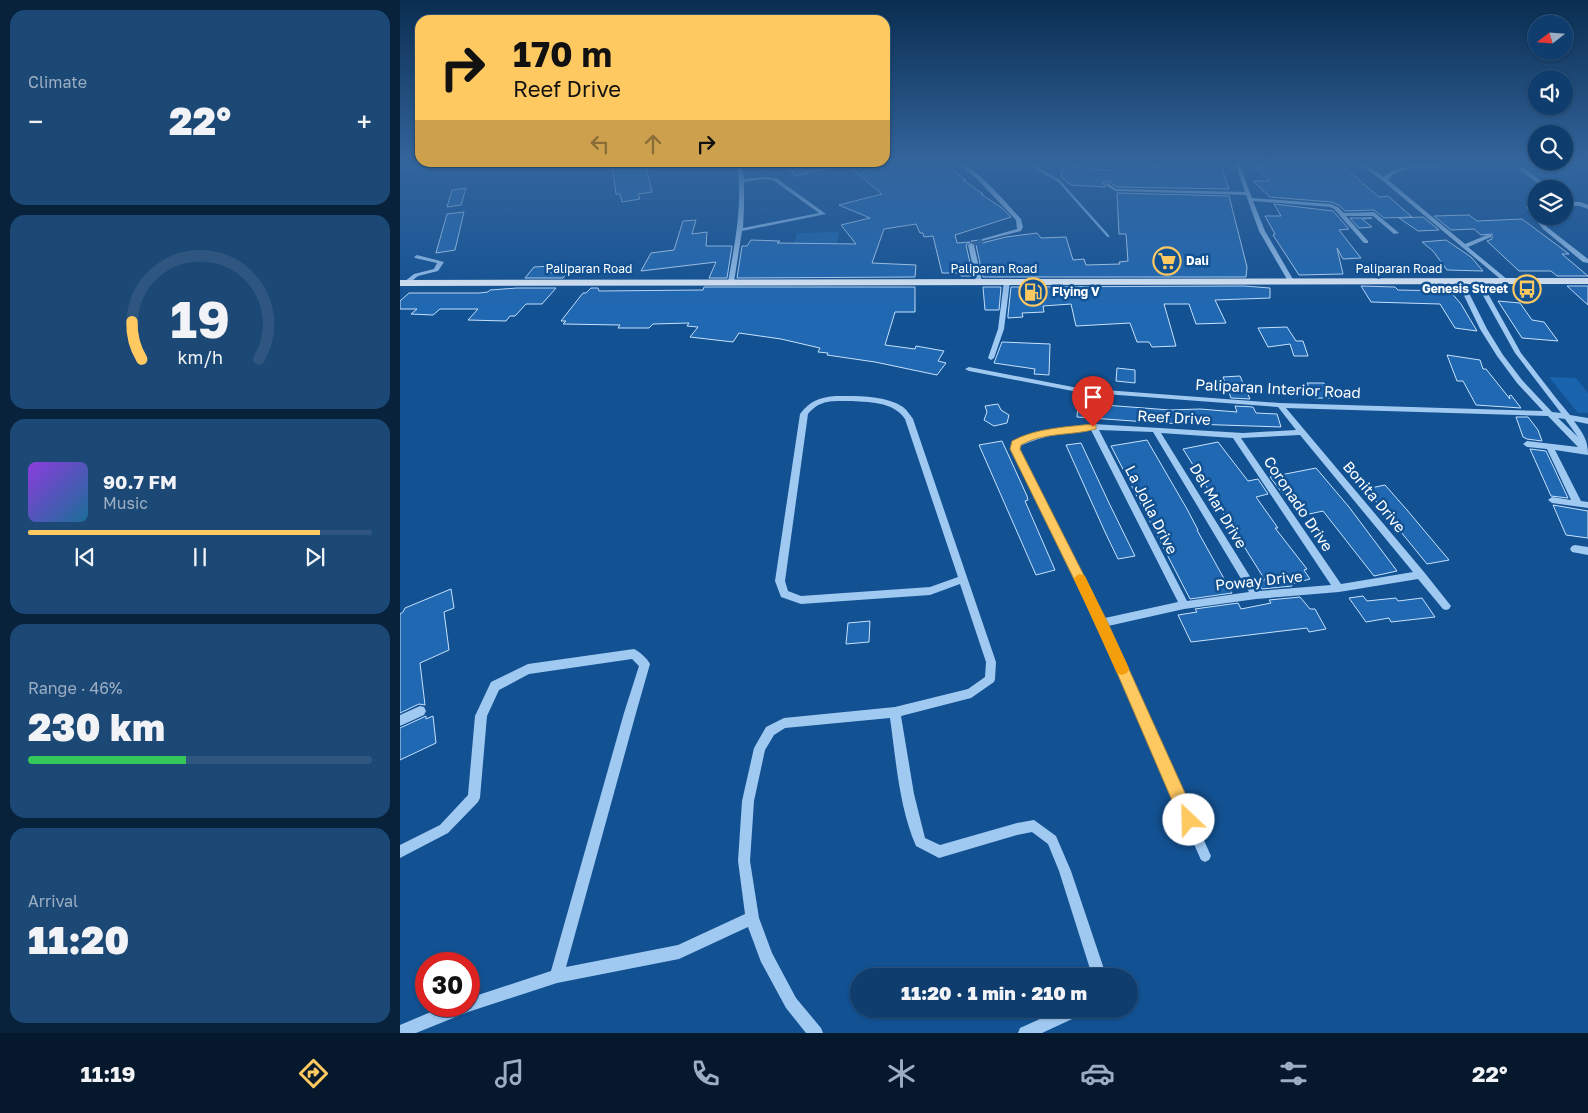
<!DOCTYPE html>
<meta charset="utf-8">
<style>
:root{--surface:#0e3d6e;--page:#1c4876;--text:#f1f3f6;--muted:#9baec2;--line:#2e5681;--accent:#ffc961}
body{margin:0;font-family:"Golos Text",sans-serif;background:var(--page);color:var(--text);height:100vh;display:flex;flex-direction:column;font-size:19px;white-space:nowrap}
*{box-sizing:border-box;margin:0}
p{font-size:16px;color:var(--muted)}
.icon{flex:none;width:28px;height:28px;fill:none;stroke:currentColor;stroke-width:2;stroke-linecap:round;stroke-linejoin:round}
.map{position:relative;flex:1;overflow:hidden}
.side{display:flex;flex-direction:column;gap:10px;padding:10px;background:#08223c;width:400px}
.side>*{flex:none}
.hud{position:absolute;left:15px;top:15px;width:475px;height:152px;border-radius:15px;box-shadow:0 1px 4px #0004,0 0 0 1px var(--line);background:#ffc961;color:#111;overflow:hidden}
.needle{width:32px;rotate:253deg}
.tools{position:absolute;left:1128px;top:15px;display:grid;gap:10px}
.tools a{display:grid;place-items:center;width:45px;height:45px;border-radius:50%;background:var(--surface);box-shadow:0 1px 4px #0004,0 0 0 1px var(--line);font-size:25px}
.speed{position:absolute;left:15px;top:952px;display:flex;gap:10px;font-size:25px;font-weight:700;text-align:center}
.speed>*{display:grid;place-content:center;width:65px;height:65px;border-radius:50%;background:var(--surface);box-shadow:0 1px 4px #0004,0 0 0 1px var(--line);line-height:1}
.speed .limit{border:8px solid #d22;background:#fff;color:#111}
.pin{position:absolute;display:grid;place-items:center;width:42px;height:42px;color:#fff;margin:-51px -21px;border-radius:50% 50% 50% 0;rotate:-45deg;box-shadow:0 0 5px #0007}
.pin .icon{rotate:45deg}
.me{position:absolute;width:55px;margin:-28px;rotate:336deg;stroke-linejoin:round;filter:drop-shadow(0 0 4px #0008)}
.turn{display:flex;align-items:center;gap:18px;height:105px;padding:0 15px;font-size:22px}
.turn .icon{width:65px;height:65px;stroke-width:2.5}
.turn b{display:block;font-size:35px;line-height:42px}
.lanes{display:flex;align-items:center;height:48px;padding:0 15px;background:#0003;justify-content:center;gap:25px;direction:ltr}
.lanes .off{opacity:.35}
.big{font-size:38px;font-weight:800;line-height:1.1}
.side .widget{flex:1;display:flex;flex-direction:column;justify-content:center;gap:8px;min-width:0;padding:0 18px;border-radius:15px;background:var(--page)}
.side .dial{align-items:center;gap:0}
.dial svg{height:130px;overflow:visible;fill:none;stroke:var(--line);stroke-width:7;stroke-linecap:round;text-anchor:middle}
.dial text{fill:var(--text);stroke:none}
.song{display:flex;align-items:center;gap:15px}
.cover{width:60px;height:60px;border-radius:8px;background:linear-gradient(135deg,hsl(270 70% 55%),hsl(200 70% 35%))}
.played{height:5px;border-radius:2px;background:linear-gradient(90deg,var(--accent) 85%,var(--line) 85%)}
.keys{display:flex;justify-content:space-around;direction:ltr}
.heat{display:flex;justify-content:space-between;align-items:center;font-size:28px;direction:ltr}
.charge{height:8px;border-radius:4px;background:linear-gradient(90deg,#34c759 46%,var(--line) 0)}
.trip{position:absolute;left:450px;top:968px;width:288px;height:50px;border-radius:25px;background:var(--surface);box-shadow:0 1px 4px #0004,0 0 0 1px var(--line);font-weight:800;line-height:50px;text-align:center}
.tabs{display:flex;height:80px;justify-content:space-around;align-items:center;background:#06182c;color:var(--muted)}
.tabs .icon{width:35px;height:35px}
.tabs .selected{color:var(--accent)}
.tabs b{font-size:22px;color:var(--text)}
main{display:flex;flex:1;min-height:0}
.map>svg:first-child{display:block}
.green{fill:#1a64ad}
.lines{fill:none;stroke-linecap:round;stroke-linejoin:round}
.stream{stroke:#91c5f5;stroke-width:2.5}
.building{fill:#2068b2;stroke:#c7e2fd}
.minor-tunnel{stroke:#366ba2;stroke-width:5;stroke-dasharray:5 2.5;stroke-linecap:butt}
.minor{fill:#a0c9f2;fill-rule:evenodd}
.major{fill:#ebf4ff;fill-rule:evenodd}
.route{fill:#ffc961;stroke:#a6833f}
.slow{fill:#f59e0b}
.labels{text-anchor:middle;stroke-width:5;stroke-linejoin:round;paint-order:stroke}
.far-poi-label{font-size:12px;font-weight:bold;fill:#fff;stroke:#125192;text-anchor:start}
.far-street-label{font-size:12px;fill:#fff;stroke:#125192}
.street-label{font-size:15px;fill:#fff;stroke:#125192}
</style>
<main>
<section class="side">
<div class="widget"><p>Climate</p>
<div class="heat"><a>−</a><b class="big">22°</b><a>+</a></div>
</div>
<div class="widget dial"><svg viewBox="0 0 100 80">
<path d="M14 69A42 42 0 1 1 86 69"/>
<path d="M14 69A42 42 0 0 1 8 46" stroke="#ffc961"/>
<text x="50" y="56" font-size="32" font-weight="700">19</text>
<text x="50" y="72" font-size="11">km/h</text>
</svg></div>
<div class="widget">
<div class="song"><i class="cover"></i><div><b>90.7 FM</b><p>Music</p></div></div>
<div class="played"></div>
<div class="keys"><svg class="icon" aria-label="previous" viewBox="0 0 24 24"><path d="M18 5L8 12l10 7zM5 5v14"/></svg><svg class="icon" aria-label="pause" viewBox="0 0 24 24"><path d="M8 5v14M16 5v14"/></svg><svg class="icon" aria-label="next" viewBox="0 0 24 24"><path d="M6 5l10 7-10 7zM19 5v14"/></svg></div>
</div>
<div class="widget"><p>Range · 46%</p><b class="big">230 km</b><div class="charge"></div></div>
<div class="widget"><p>Arrival</p><b class="big">11:20</b></div>
</section>
<div class="map">
<svg width="1188" height="1033" viewBox="0 0 1188 1033">
<rect width="100%" height="100%" fill="#125192"/>
<path class="green" d="M439 232 437 243 394 244 397 233Z
M1149 377 1176 378 1188 393V413H1178Z"/>
<g class="lines">
<path class="stream" d="M627 163 659 181 708 236"/>
</g>
<path class="building" d="M212 163H245L252 192 238 194 240 199 222 202 220 194H216Z
M387 163H426L427 168 395 176Z
M463 163H543L566 180H563L583 194H581L602 208 611 217 555 235 557 243 570 242 566 245 573 276H561L560 273H542L533 236 524 237 523 233H520L516 224 484 229 472 263 516 265 515 277 337 278 342 246H347L351 240 380 241 377 243 456 244 441 225 470 218 439 205 482 194 451 168Z
M674 163H687L689 169 716 171V163L762 166V163H820L829 189 717 187 708 181 702 183 706 187 671 185 661 177 663 168H676Z
M891 163H939L979 197 988 196 1012 217 984 218 974 210 945 211 939 205 931 202 870 197 853 181H870L854 165Z
M66 188 61 205 47 207 52 190Z
M717 193 829 196 847 267 846 277H583L576 245 571 241 580 240 582 243 606 237 637 233 641 238 666 237 673 260 684 259 686 265 720 264 719 262 728 261 726 234H719Z
M874 204 933 211 949 229 939 230 961 258 943 259 937 248 943 274 899 275 873 235 875 234 865 216H881Z
M64 212 55 250 36 253 47 214Z
M1069 215 1077 221 1122 219 1169 254H1162L1188 276H1157L1151 271H1119L1087 241 1092 239V234L1081 235 1074 229 1051 230 1034 216Z
M1023 217 1039 230 1018 231 999 218Z
M950 218H972L962 219 972 227 959 228Z
M296 220 292 234 307 232 306 246H332L327 278H309L316 262 241 271 251 253 274 250 283 221Z
M1046 240 1071 257 1083 271 1047 270 1033 251 1022 242Z
M152 266 147 273 168 272 163 278H125L134 267Z
M844 286 870 288V298L815 300 826 323 796 324 789 304H764L776 346 752 347 749 342H737L730 323 676 326 671 304 643 306 644 312 622 313 623 317 608 318V315L611 287Z
M961 286 995 287 998 290 1050 291 1061 304 1077 331 1055 328 1040 304 971 302Z
M1167 286H1188V305Z
M304 287H515V312H495L485 345 515 349 516 346 544 351 538 361 546 363 537 375 475 362 427 355 428 353 418 352 420 348 381 339 339 333 333 342 290 337 298 327 287 326 289 323 253 324 249 328H218L220 325 163 324 166 321H161L183 293H186L191 288H198L199 291 303 290Z
M583 287H601L599 310H585Z
M117 288H156L142 304H126L115 316H110L106 321 68 320 78 309H40L33 315 11 314 17 309H0V301L9 293H79L88 292 90 290Z
M1098 301 1120 303 1132 320 1144 322 1158 341 1122 338Z
M887 327 896 341H903L908 356H894L890 344 868 347 858 328Z
M602 342 650 344 649 375 634 374 635 369 594 363Z
M1047 355 1080 360 1083 369H1086L1110 399 1109 396 1111 395 1121 408 1076 405 1063 381H1057Z
M717 368 735 370V383L716 381Z
M840 376 850 399 831 398 823 377Z
M907 383H924L933 398H915Z
M678 403 770 410 800 409 837 412 835 406 853 407 856 413 877 414 881 427 761 423 677 417Z
M598 404 601 410 609 415 607 423 594 426 584 420 587 412 585 406Z
M1116 417H1128L1138 430 1142 441 1127 439 1123 437Z
M747 440 787 509 798 530H797L832 593 790 599 711 446Z
M602 441 627 496 628 500 625 501 655 570 636 575 579 445Z
M818 442 848 481 858 479 868 494 856 497 878 528H875L907 569 904 570 910 579 891 584 892 586 862 589 858 581 865 580 783 449Z
M681 443 709 503 735 556 718 559 705 532 666 445Z
M1130 449 1146 451 1168 498 1151 496Z
M916 468 949 507 997 571 974 576 923 511 900 516 870 477Z
M985 485 1007 510 1049 560 1027 564 966 489Z
M1153 505 1188 511V538L1166 535Z
M51 589 54 608 44 612 49 650 20 663 25 705 19 704 0 713V614L3 612 5 608Z
M963 596 967 601 996 598 998 601 1022 598 1035 617 991 622 989 618 966 622 949 598Z
M900 597 910 609H915L926 629 909 632 907 628 791 642 778 615 797 612 795 609 838 603 841 609 871 603 869 600Z
M470 621 469 642 446 644 448 623Z
M26 716V719L33 716 36 743 0 760V728Z"/>
<g class="lines">
<path class="minor-tunnel" d="M571 245 584 240"/>
<path class="minor" d="M337 163H341L344 179 363 177 376 178 426 214 342 231 334 282 331 284 328 282C335 242 343 204 337 163ZM363 179 373 180 419 213 343 228 344 208V182Z
M453 163H461L440 169 438 168Z
M557 163C573 163 609 206 621 219L623 227 621 231 582 241V239L617 229 616 220 577 179Z
M835 163H839L852 198 931 204 938 207 944 213 974 212 999 233 994 234 973 216H946L968 241V243H964L934 209 930 207 853 201 865 231 894 281 891 283 888 281 859 231 846 195 715 191 704 184 708 183 716 189 845 192Z
M958 163H963L984 177C995 163 1044 163 1062 163 1042 171 1001 161 988 180L1065 244 1087 235H1091V237L1068 247 1108 280V282H1104L983 181Z
M1117 166H1121L1151 189H1146L1117 168Z
M1181 202 1188 205V209L1180 206 1164 205V202Z
M1136 203V207L1132 208 1136 213V216H1139L1147 227 1188 259V263L1183 262 1143 229 1126 207Z
M571 243 574 245 582 281 579 283 576 281 568 245Z
M17 255 44 262 38 271 18 276 8 284H4V282L14 274 34 269 37 263 15 258 14 257Z
M607 279 610 281 604 329 594 358 591 360 588 358 598 329 604 281Z
M1060 279 1063 281 1087 329 1103 355 1122 380 1152 412 1161 413 1115 353 1075 281 1076 280 1081 281 1121 353 1156 398 1170 415 1188 418V424L1174 421C1183 434 1188 439 1188 455L1155 450 1181 501 1188 502V508L1152 503 1148 500 1152 497 1171 500 1147 449 1127 447 1123 444 1127 441 1178 447 1148 416 886 408 1024 572 1051 606 1049 609 1046 610 1043 609 1018 579 939 592 856 599 784 609 708 626 811 856 809 860 805 862 801 860 697 624 611 449 613 442 638 432 663 427 693 424 843 433 896 430 878 407 678 392 569 371 565 369 569 367 678 388 880 403 1143 411 1117 383 1097 356 1080 329 1057 281ZM1158 418 1165 419 1178 437ZM691 430 778 602 705 618 619 449 620 446C645 435 664 432 691 430ZM699 430 753 432 849 592 787 601ZM761 433 833 438 931 585 859 591ZM900 435 1013 572 941 584 841 438Z
M436 396C457 396 485 395 503 407 507 410 510 415 513 419L596 662 595 679 594 682 571 698 501 716 514 794 525 838 540 845 617 823 634 820 656 836 671 871 705 972 704 976H690L691 972 659 871 648 844 632 832 617 835 539 858 516 846C499 807 496 760 490 718L385 728 374 735 365 750 354 801 350 861 359 918 372 953 396 998 421 1028 423 1033H406L386 1008 361 962 348 927 279 959 157 983 68 1012 16 1033H0V1025L45 1006H69V998L151 971 224 713 239 666 232 659 129 674 99 690 87 716 80 798 78 802 48 833 0 858V845L40 825 68 795 75 716 91 682 128 664 234 649C240 652 247 658 250 664L236 713 166 967 278 945 345 914 338 861 342 801 354 748 366 727 384 718 495 707 568 689 585 677 586 662 560 584 530 595 401 604 381 597 375 581 400 414C410 401 420 397 436 396ZM448 401C468 402 493 401 505 419L558 577 530 587 401 596 388 591 385 581 408 414C420 400 430 401 448 401Z
M1175 545 1188 547V555L1172 552 1170 549 1172 546Z
M20 706 24 707 26 711 24 715 0 726V715Z
M662 1009H685L683 1014 642 1033H618L620 1028Z"/>
<path class="major" d="M1188 278V284L0 286V280Z"/>
</g>
<linearGradient id="sky" x2="0" y2="1"><stop stop-color="#0a2d50"/><stop offset="0.53" stop-color="#33659d"/><stop offset="1" stop-color="#33659d" stop-opacity="0"/></linearGradient>
<rect width="1188" height="308" fill="url(#sky)"/>
<path class="route" d="M693 424 696 425V429C672 436 643 432 621 445L620 449 708 623 795 815 797 820 795 826 789 828 783 826 696 624 610 449 612 441C635 428 667 427 693 424Z"/>
<path class="slow" d="M680 574 685 576 727 664 729 669 727 673 722 675 717 673 674 579 676 576Z"/>
<defs>
<g id="supermarket-ring" transform="scale(1.4375)"><circle r="9.5" fill="#125192" stroke="#ffc961" stroke-width="1.5"/><path d="M-6-5.5h2.5l.6 2H6L4.5 2H-2.5L-4.4-4H-6ZM-1.5 3.2a1.3 1.3 0 1 0 .1 0ZM3 3.2a1.3 1.3 0 1 0 .1 0Z" fill="#ffc961"/></g>
<g id="bus-ring" transform="scale(1.4375)"><circle r="9.5" fill="#125192" stroke="#ffc961" stroke-width="1.5"/><path d="M-5-6H5V4H4V6H2V4H-2V6H-4V4H-5ZM-3.5-4V0h7V-4ZM-3.5 1.2v1.5H-2V1.2ZM2 1.2v1.5H3.5V1.2Z" fill="#ffc961"/></g>
<g id="fuel-ring" transform="scale(1.4375)"><circle r="9.5" fill="#125192" stroke="#ffc961" stroke-width="1.5"/><path d="M-5.5-6h7V0h2V4h1.3V-2.5L3-4.5l.8-.8L6-3V5H2.5V1h-1V6h-7ZM-4.2-4.7v3.2H.2V-4.7Z" fill="#ffc961"/></g>
</defs>
<g fill-rule="evenodd">
<use href="#supermarket-ring" x="767" y="261"/>
<use href="#bus-ring" x="1127" y="289"/>
<use href="#fuel-ring" x="633" y="292"/>
</g>
<g class="labels">
<g class="far-poi-label">
<text x="786" y="265">Dali</text>
<text x="1108" y="293" text-anchor="end">Genesis Street</text>
<text x="652" y="296">Flying V</text>
</g>
<g class="far-street-label">
<text x="189" y="273">Paliparan Road</text>
<text x="594" y="273">Paliparan Road</text>
<text x="999" y="273">Paliparan Road</text>
</g>
<g class="street-label">
<text transform="translate(878 389) rotate(3)" y="5">Paliparan Interior Road</text>
<text transform="translate(774 418) rotate(3)" y="5">Reef Drive</text>
<text transform="translate(974 497) rotate(50)" y="5">Bonita Drive</text>
<text transform="translate(898 504) rotate(56)" y="5">Coronado Drive</text>
<text transform="translate(818 506) rotate(59)" y="5">Del Mar Drive</text>
<text transform="translate(751 510) rotate(63)" y="5">La Jolla Drive</text>
<text transform="translate(859 581) rotate(-6)" y="5">Poway Drive</text>
</g>
</g>
</svg>
<div class="tools">
<a><svg class="needle" viewBox="-14 -14 28 28"><path d="M0-13l5 13h-10z" fill="#e53935"/><path d="M0 13l5-13h-10z" fill="#9baec2"/></svg></a>
<a><svg class="icon" aria-label="sound" viewBox="0 0 24 24"><path d="M4 9h4l5-4v14l-5-4H4zM17 9q2 3 0 6"/></svg></a>
<a><svg class="icon" aria-label="search" viewBox="0 0 24 24"><circle cx="10" cy="10" r="6"/><path d="M15 15l6 6"/></svg></a>
<a><svg class="icon" aria-label="layers" viewBox="0 0 24 24"><path d="M12 4l9 5-9 5-9-5zM3 14l9 5 9-5"/></svg></a>
</div>
<div class="speed"><div class="limit">30</div></div>
<div class="pin" style="left:693px;top:427px;background:#d93025"><svg class="icon" aria-label="arrive" viewBox="0 0 24 24"><path d="M6 21V4h12l-3 4 3 4H6"/></svg></div>
<svg class="me" style="left:789px;top:820px" viewBox="-20 -20 40 40"><circle r="19" fill="#fff"/><path d="M0-13L10 11 0 6-10 11z" fill="#ffc961"/></svg>
<div class="trip">11:20 · 1 min · 210 m</div>
<div class="hud">
<div class="turn"><svg class="icon" aria-label="right" viewBox="0 0 24 24"><path d="M7 20v-9h11M14 6l5 5-5 5"/></svg><div><b>170 m</b>Reef Drive</div></div>
<div class="lanes"><svg class="icon off" aria-label="left" viewBox="0 0 24 24"><path d="M17 20v-9H6M10 6l-5 5 5 5"/></svg><svg class="icon off" aria-label="ahead" viewBox="0 0 24 24"><path d="M12 20V5M6 11l6-6 6 6"/></svg><svg class="icon" aria-label="right" viewBox="0 0 24 24"><path d="M7 20v-9h11M14 6l5 5-5 5"/></svg></div>
</div>
</div>
</main>
<nav class="tabs">
<b>11:19</b>
<svg class="icon selected" aria-label="directions" viewBox="0 0 24 24"><path d="M12 3l9 9-9 9-9-9zM9 14v-3h6M13 9l2 2-2 2"/></svg>
<svg class="icon" aria-label="music" viewBox="0 0 24 24"><path d="M9 18V5l10-2v13"/><circle cx="6" cy="18" r="3"/><circle cx="16" cy="16" r="3"/></svg>
<svg class="icon" aria-label="phone" viewBox="0 0 24 24"><path d="M5 4h4l2 5-3 2q2 4 5 5l2-3 5 2v4C11 20 4 13 5 4z"/></svg>
<svg class="icon" aria-label="climate" viewBox="0 0 24 24"><path d="M12 3v18M4 7l16 10M4 17L20 7"/></svg>
<svg class="icon" aria-label="car" viewBox="0 0 24 24"><path d="M5 17H2v-5l4-1 3-4h7l3 4 3 1v5h-3M9 17h6M6 11h13"/><circle cx="7" cy="17" r="2"/><circle cx="17" cy="17" r="2"/></svg>
<svg class="icon" aria-label="filters" viewBox="0 0 24 24"><path d="M4 7h16M4 17h16"/><circle cx="9" cy="7" r="2"/><circle cx="15" cy="17" r="2"/></svg>
<b>22°</b>
</nav>
